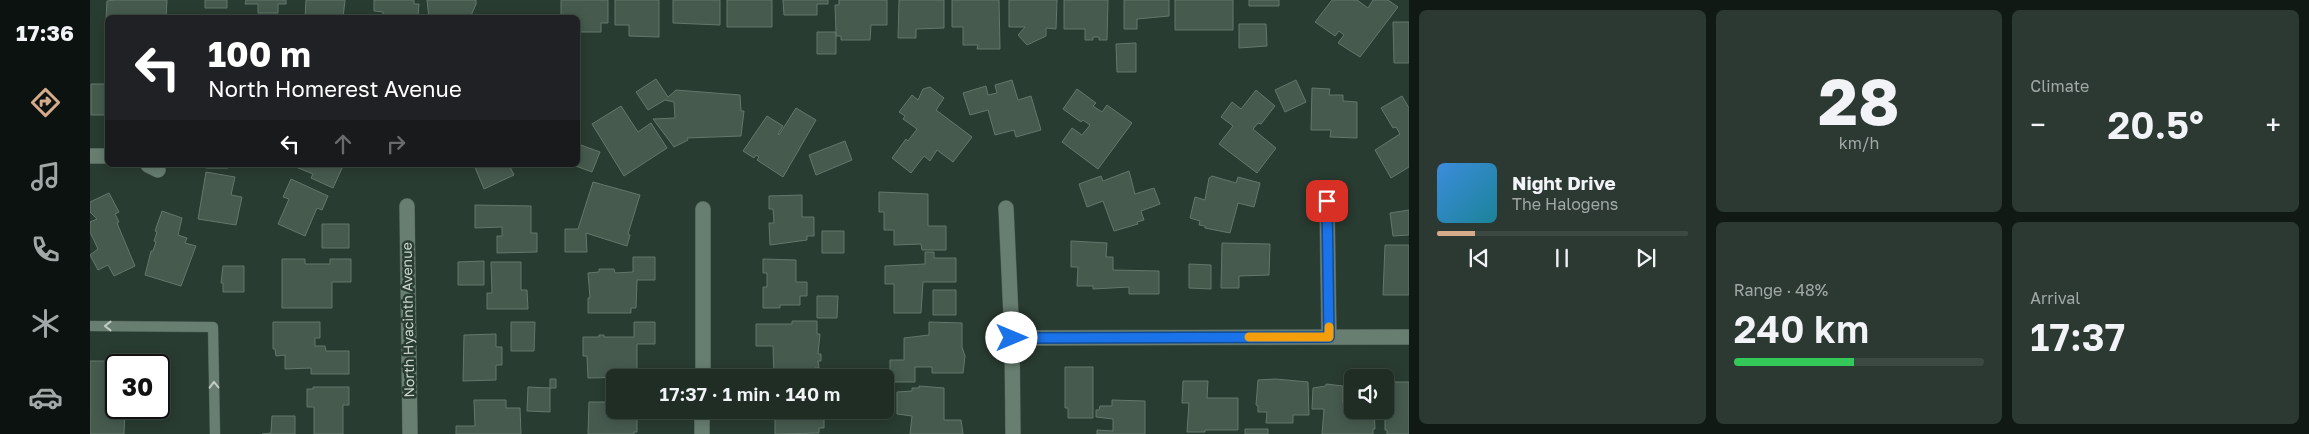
<!DOCTYPE html>
<meta charset="utf-8">
<style>
:root{--surface:#1f2d25;--page:#2c3932;--text:#f1f3f6;--muted:#a1a8a7;--line:#3c4942;--accent:#d6ab8b}
body{margin:0;font-family:"Golos Text",sans-serif;background:var(--page);color:var(--text);height:100vh;display:flex;flex-direction:column;font-size:19px;white-space:nowrap}
*{box-sizing:border-box;margin:0}
p{font-size:16px;color:var(--muted)}
.icon{flex:none;width:28px;height:28px;fill:none;stroke:currentColor;stroke-width:2;stroke-linecap:round;stroke-linejoin:round}
.map{position:relative;flex:1;overflow:hidden}
.panel{display:flex;flex-direction:column;gap:10px;padding:10px;background:#111914;width:900px}
.panel>*{flex:none}
.guide{position:absolute;left:15px;top:15px;width:475px;height:152px;border-radius:8px;box-shadow:0 2px 12px #0003,0 0 0 1px var(--line);background:#202124;color:#fff;overflow:hidden}
.controls{position:absolute;left:1254px;top:369px;display:grid;gap:10px}
.controls a{display:grid;place-items:center;width:50px;height:50px;border-radius:8px;background:var(--surface);box-shadow:0 2px 12px #0003,0 0 0 1px var(--line);font-size:25px}
.speed{position:absolute;left:15px;top:354px;display:flex;gap:10px;font-size:25px;font-weight:700;text-align:center}
.speed>*{display:grid;place-content:center;width:65px;height:65px;border-radius:50%;background:var(--surface);box-shadow:0 2px 12px #0003,0 0 0 1px var(--line);line-height:1}
.speed .limit{border:2px solid #111;border-radius:8px;background:#fff;color:#111}
.pin{position:absolute;display:grid;place-items:center;width:42px;height:42px;color:#fff;margin:-21px;border-radius:10px;box-shadow:0 2px 8px #0006}
.me{position:absolute;width:55px;margin:-28px;rotate:90deg;stroke-linejoin:round;filter:drop-shadow(0 0 4px #0008)}
.turn{display:flex;align-items:center;gap:18px;height:105px;padding:0 20px;font-size:22px}
.turn .icon{width:65px;height:65px;stroke-width:2.5}
.turn b{display:block;font-size:35px;line-height:42px}
.lanes{display:flex;align-items:center;height:48px;padding:0 20px;background:#0003;justify-content:center;gap:25px;direction:ltr}
.lanes .off{opacity:.35}
.big{font-size:38px;font-weight:600;line-height:1.1}
.panel .card{flex:1;display:flex;flex-direction:column;justify-content:center;gap:8px;min-width:0;padding:0 18px;border-radius:8px;background:var(--page)}
.panel .dial{align-items:center;gap:0}
.dial b{font-size:65px;line-height:1}
.song{display:flex;align-items:center;gap:15px}
.cover{width:60px;height:60px;border-radius:8px;background:linear-gradient(135deg,hsl(210 70% 55%),hsl(190 70% 35%))}
.played{height:5px;border-radius:2px;background:linear-gradient(90deg,var(--accent) 15%,var(--line) 15%)}
.keys{display:flex;justify-content:space-around;direction:ltr}
.heat{display:flex;justify-content:space-between;align-items:center;font-size:28px;direction:ltr}
.charge{height:8px;border-radius:4px;background:linear-gradient(90deg,#34c759 48%,var(--line) 0)}
.panel .tiles{flex:1;display:grid;gap:10px;grid-template-columns:repeat(3,1fr)}
.card:first-child{grid-row:span 2}
.trip{position:absolute;left:516px;top:369px;width:288px;height:50px;border-radius:8px;background:var(--surface);box-shadow:0 2px 12px #0003,0 0 0 1px var(--line);font-weight:600;line-height:50px;text-align:center}
main{display:flex;flex:1;min-height:0}
.tab-bar{display:flex;flex-direction:column;width:90px;justify-content:space-around;align-items:center;background:#0c120f;color:var(--muted)}
.tab-bar .icon{width:35px;height:35px}
.tab-bar .current{color:var(--accent)}
.tab-bar b{font-size:22px;color:var(--text)}
.map>svg:first-child{display:block}
.building{fill:#465a4e;stroke:#63786b}
.lines{fill:none;stroke-linecap:round;stroke-linejoin:round}
.service-casing{stroke:#48584f;stroke-width:11}
.minor-casing{stroke:#48584f;stroke-width:16}
.service{stroke:#687e71;stroke-width:10}
.minor{stroke:#687e71;stroke-width:15}
.oneway{stroke:#c0ccc5}
.route-casing{stroke:#114b97;stroke-width:12}
.route{stroke:#1a73e8;stroke-width:9}
.slow{stroke:#f59e0b;stroke-width:9}
.labels{text-anchor:middle;stroke-width:5;stroke-linejoin:round;paint-order:stroke}
.street-label{font-size:14px;fill:#cad5ce;stroke:#293c31}
</style>
<main>
<nav class="tab-bar">
<b>17:36</b>
<svg class="icon current" aria-label="directions" viewBox="0 0 24 24"><path d="M12 3l9 9-9 9-9-9zM9 14v-3h6M13 9l2 2-2 2"/></svg>
<svg class="icon" aria-label="music" viewBox="0 0 24 24"><path d="M9 18V5l10-2v13"/><circle cx="6" cy="18" r="3"/><circle cx="16" cy="16" r="3"/></svg>
<svg class="icon" aria-label="phone" viewBox="0 0 24 24"><path d="M5 4h4l2 5-3 2q2 4 5 5l2-3 5 2v4C11 20 4 13 5 4z"/></svg>
<svg class="icon" aria-label="climate" viewBox="0 0 24 24"><path d="M12 3v18M4 7l16 10M4 17L20 7"/></svg>
<svg class="icon" aria-label="car" viewBox="0 0 24 24"><path d="M5 17H2v-5l4-1 3-4h7l3 4 3 1v5h-3M9 17h6M6 11h13"/><circle cx="7" cy="17" r="2"/><circle cx="17" cy="17" r="2"/></svg>
</nav>
<div class="map">
<svg width="1319" height="434" viewBox="0 0 1319 434">
<rect width="100%" height="100%" fill="#293c31"/>
<path class="building" d="M25 0H77L76 18H18L16 20 17 1Z
M115 0H137V8H115Z
M156 0H196V4H188V13H168V4H155Z
M216 0H255L253 18H215Z
M284 0H324V4H329L328 16 293 17V12L284 11Z
M337 0H386V4L380 18H339Z
M471 0H518V23H511V32H488V18H471Z
M525 0H569V37L539 36V25H525Z
M583 0H630V25L583 23Z
M637 0H682V27H637Z
M693 0H738V4H727V15H694Z
M749 0H797V25H781L780 40H751V36H746V32L745 5H749Z
M809 0H854V28L826 29V38H808Z
M862 0H909L910 49H887L888 45H873V27H862Z
M919 0H967L966 29 956 28V36L937 45 928 35 935 27H919Z
M974 0H1018L1017 40H1009V37H1003V40H995V29H974Z
M1034 0H1079V16L1047 19V29H1034Z
M1085 0H1143V30H1085Z
M1159 0H1189V6H1159Z
M1242 0H1267L1278 8 1283 0H1298L1308 7 1270 57 1248 43 1254 35 1249 31 1245 36 1225 22Z
M1303 22H1319V63H1304Z
M1149 24H1176L1177 46 1149 48Z
M727 32H746V54H727Z
M1046 43V72H1027L1026 44Z
M566 79 578 97 586 90 650 95 651 111H654L651 136 597 138 598 140 584 147 563 119 585 118 584 102 575 100 558 110 546 92Z
M922 80 928 100 941 96 951 130 926 137 924 130 905 135 898 110 880 115 873 93 896 86 898 95 907 93 905 85Z
M1206 80 1216 102 1195 112 1185 90Z
M1 84H18V115H1Z
M840 87 854 98 846 110 882 137 863 162 847 150 840 161 834 156 821 173 802 158 816 139 818 141 827 129 813 119 815 116 809 112 822 95 828 100 833 89Z
M1222 88 1240 89 1239 95H1253V101L1267 102V138L1240 137 1241 130H1221Z
M987 89 1006 103 1003 106 1012 112 1017 105 1042 123 1008 169 972 142 982 128 992 135 1000 125 993 120 991 122 973 109Z
M1166 90 1185 106 1171 124 1168 123 1163 129 1186 148 1167 173 1129 144 1143 126 1131 117 1142 102 1151 109Z
M1312 96 1319 108V167L1301 178 1285 150 1310 134 1306 127 1303 128 1291 108Z
M531 106 548 132 561 123 577 148 534 176 502 124Z
M706 108 726 120 693 177 667 160 669 157 666 155 664 158 653 151 677 116 693 126 688 134 689 135Z
M755 141 762 160 726 175 719 155Z
M488 144 510 152 502 172 483 165H488Z
M116 165H138V168H116Z
M201 165H250L253 166 243 188 221 178 223 174Z
M384 165H419L424 175 394 189Z
M1039 171 1045 194 1064 188 1070 204 1051 211 1054 220 1047 222 1048 224 1024 231 1013 201 997 207 989 184 1011 176 1013 181Z
M116 172 145 177 141 195 152 197 146 225 108 219Z
M1122 176 1146 183 1148 177 1170 183 1164 207 1148 203 1140 233 1115 228V226L1109 225 1110 221 1100 218 1105 197 1115 200 1119 178Z
M201 179 238 196 232 210 227 208 215 236 188 224 199 199 193 197Z
M503 182 550 195 538 234 540 235 537 246 496 233 497 252H475V229H488Z
M789 192 838 194V226H856V250H832L831 244 804 245V230H794V212H789Z
M19 193 29 212 25 214 29 222 27 223 45 266 24 276 18 265 8 270 0 255 8 249 0 232V222L7 219 0 212V202Z
M712 195V217H724V236H717V240L680 245 679 223H684L683 209H679V196Z
M385 205 441 206V233H447V252L407 253V236H412V227L385 228Z
M1319 210V235L1303 236 1300 213Z
M72 211 92 218 88 235 97 238 95 243 106 246 91 286 55 275 61 251H63L66 242 64 241 67 232 65 231Z
M232 224H259V248H232Z
M732 231H754V253H732Z
M981 241 1017 243 1016 257H1023V270L1069 271V294H1039V287L1003 289V286H987L988 267H981Z
M1132 243 1180 244 1179 275 1149 276V288H1131Z
M1295 245H1319V295H1293Z
M835 252H844V258H866V282H833L831 313H804V284H795V266L835 264Z
M543 257H565V280H547L546 308H541V313H498V298H500L498 273 509 272V269H524L525 273 543 272Z
M192 259H215V264H240V259H261V282H242V308H192Z
M673 259 706 260V282H717V296H710V305H690V308H673V287H677V273H673Z
M394 261V285H368V262Z
M401 262H431V290H437L438 309H397V293H402Z
M1099 264 1121 265V289L1099 288Z
M133 266H154V292H133V283H131Z
M843 290H866V315H843Z
M727 296H748L747 318H727Z
M702 321H727V334H730L728 354H731V361H728L729 368H725V376L684 378 683 346H666V324H702Z
M183 322H230V338H225V346H235L236 351H259V374H221V368L195 369V355L186 356 185 349H183Z
M421 322H445L444 351H421Z
M544 322H565V344H547V371H541V377L498 378 497 356H493V337H509V335H514V337H544Z
M839 322 872 323V347L875 356 873 373H842V367H825V382H800V360H814V338L839 335Z
M406 334V347H412V365H406V380L373 381 374 335Z
M0 361H35V365H26V408H35L34 434H0Z
M975 367H1003V418H978V408H975Z
M460 379H466V388H460V412L437 411 438 387 460 388Z
M1186 379 1218 382 1219 415H1203V423H1176L1177 412H1168V406L1166 405 1168 380Z
M1093 381H1118L1117 398H1148V430H1115V432H1097L1099 403H1092Z
M1295 382H1319V434H1297V430H1295Z
M1236 384 1253 386V403H1262V410H1284L1285 429H1283V434H1232L1234 409H1222L1223 388 1236 386Z
M829 386 854 388V420H871L873 434H820L822 416 807 414V392L822 391V388H829Z
M223 387H259V405H253V434H224V407H217V389H223Z
M384 400H416V408H430L431 434H366V426H385Z
M1022 400 1055 401V434H1007V430L1023 431V419L1006 417V410H1009L1010 406H1022Z
M499 402H525V410H547V432H544V434H498Z
M667 410H716V414L734 415V428H729V433L685 434V410Z
M182 416H205V434H172L181 433Z
M1155 429H1178V434H1155Z"/>
<g class="lines">
<g class="service-casing">
<path id="service" d="M0 326 123 327 125 434"/>
</g>
<g class="minor-casing">
<path id="minor" d="M0 156H18
M58 165 68 170
M1237 201 1239 337
M317 206 320 434
M916 208 922 338 923 434
M922 338 1319 337
M613 378V209
M612 434V410"/>
</g>
<use href="#service" class="service"/>
<use href="#minor" class="minor"/>
</g>
<defs><path id="oneway-chevron" d="M-2-3.5L2.5 0L-2 3.5" fill="none" stroke-width="1.6" stroke-linecap="round" stroke-linejoin="round" transform="scale(1.25)"/></defs>
<g class="oneway">
<use href="#oneway-chevron" transform="translate(18 326) rotate(-180)"/>
<use href="#oneway-chevron" transform="translate(124 385) rotate(-91)"/>
</g>
<g class="lines">
<g class="route-casing">
<path id="route" d="M922 338 1239 337 1237 201"/>
</g>
<use href="#route" class="route"/>
<path class="slow" d="M1159 337H1239V327"/>
</g>
<g class="labels">
<g class="street-label">
<text transform="translate(318 320) rotate(-91)" y="5">North Hyacinth Avenue</text>
</g>
</g>
</svg>
<div class="controls">
<a><svg class="icon" aria-label="sound" viewBox="0 0 24 24"><path d="M4 9h4l5-4v14l-5-4H4zM17 9q2 3 0 6"/></svg></a>
</div>
<div class="speed"><div class="limit">30</div></div>
<div class="pin" style="left:1237px;top:201px;background:#d93025"><svg class="icon" aria-label="arrive" viewBox="0 0 24 24"><path d="M6 21V4h12l-3 4 3 4H6"/></svg></div>
<svg class="me" style="left:922px;top:338px" viewBox="-20 -20 40 40"><circle r="19" fill="#fff"/><path d="M0-13L10 11 0 6-10 11z" fill="#1a73e8"/></svg>
<div class="trip">17:37 · 1 min · 140 m</div>
<div class="guide">
<div class="turn"><svg class="icon" aria-label="left" viewBox="0 0 24 24"><path d="M17 20v-9H6M10 6l-5 5 5 5"/></svg><div><b>100 m</b>North Homerest Avenue</div></div>
<div class="lanes"><svg class="icon" aria-label="left" viewBox="0 0 24 24"><path d="M17 20v-9H6M10 6l-5 5 5 5"/></svg><svg class="icon off" aria-label="ahead" viewBox="0 0 24 24"><path d="M12 20V5M6 11l6-6 6 6"/></svg><svg class="icon off" aria-label="right" viewBox="0 0 24 24"><path d="M7 20v-9h11M14 6l5 5-5 5"/></svg></div>
</div>
</div>
<section class="panel">
<div class="tiles">
<div class="card">
<div class="song"><i class="cover"></i><div><b>Night Drive</b><p>The Halogens</p></div></div>
<div class="played"></div>
<div class="keys"><svg class="icon" aria-label="previous" viewBox="0 0 24 24"><path d="M18 5L8 12l10 7zM5 5v14"/></svg><svg class="icon" aria-label="pause" viewBox="0 0 24 24"><path d="M8 5v14M16 5v14"/></svg><svg class="icon" aria-label="next" viewBox="0 0 24 24"><path d="M6 5l10 7-10 7zM19 5v14"/></svg></div>
</div>
<div class="card dial"><b>28</b><p>km/h</p></div>
<div class="card"><p>Climate</p>
<div class="heat"><a>−</a><b class="big">20.5°</b><a>+</a></div>
</div>
<div class="card"><p>Range · 48%</p><b class="big">240 km</b><div class="charge"></div></div>
<div class="card"><p>Arrival</p><b class="big">17:37</b></div>
</div>
</section>
</main>
